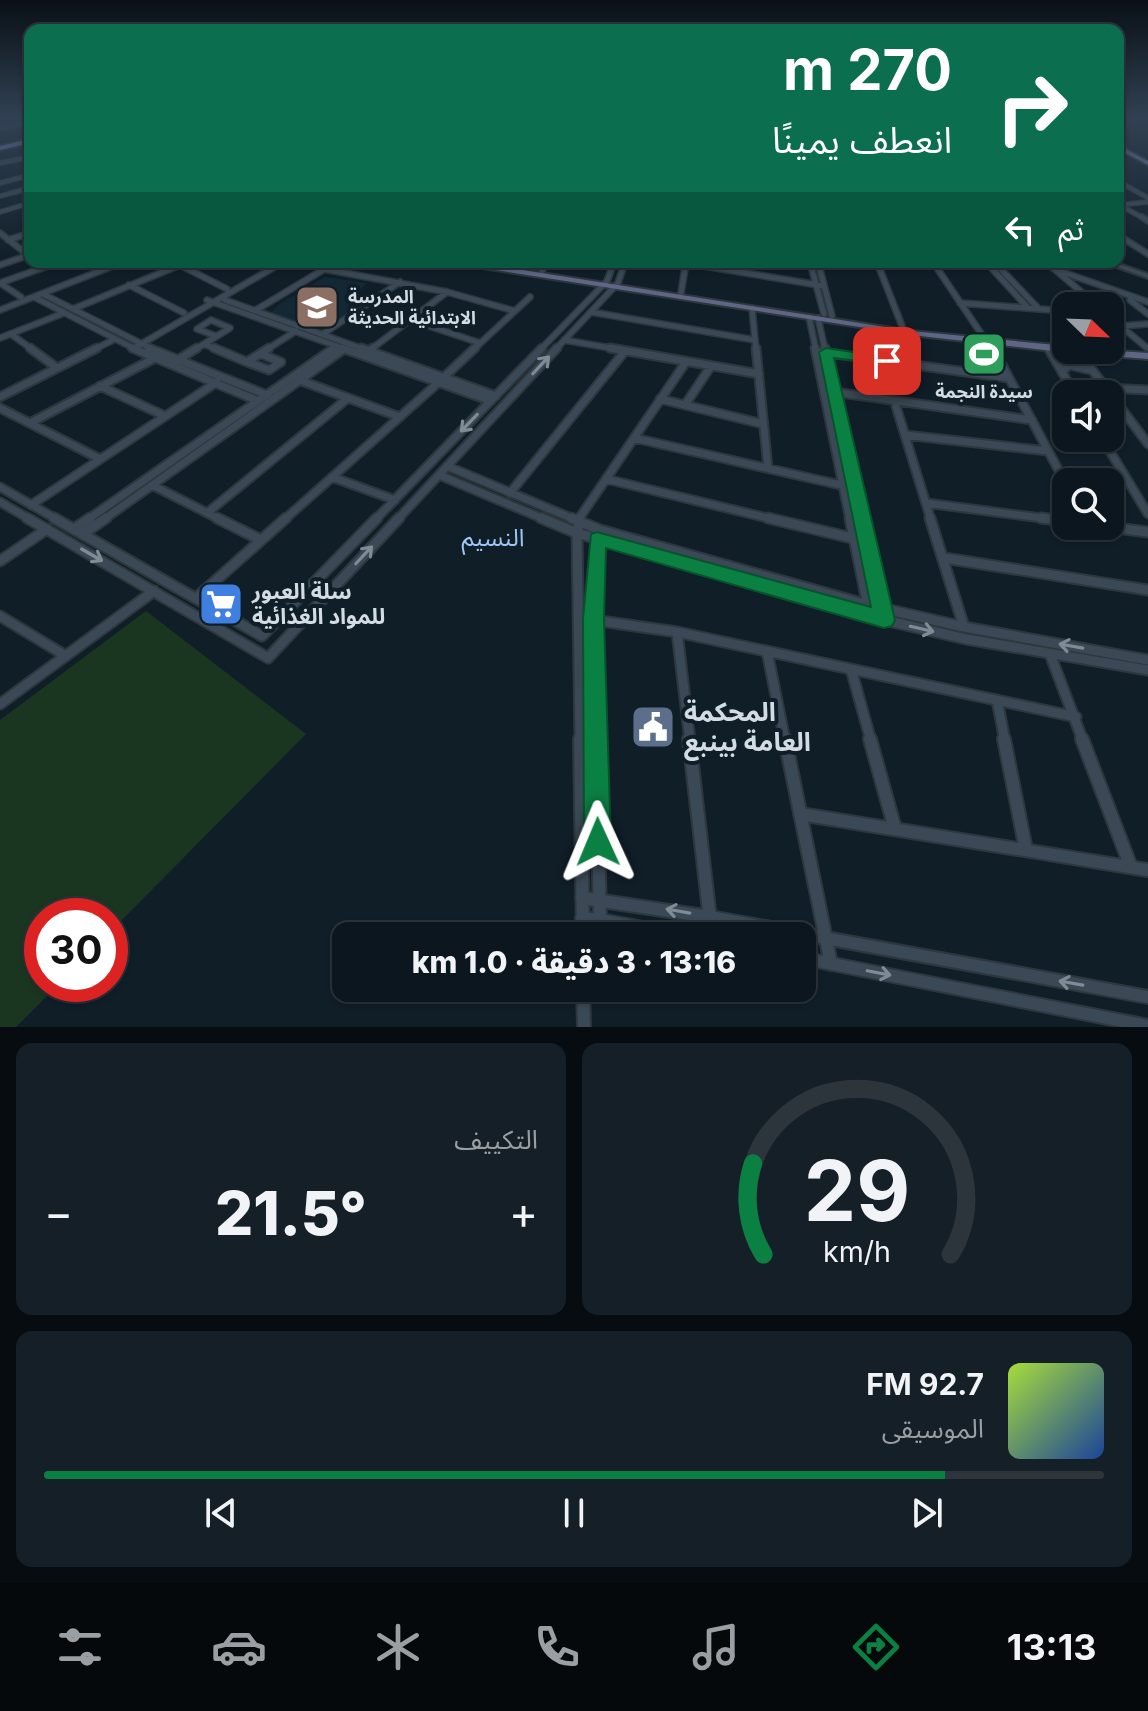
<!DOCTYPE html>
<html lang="ar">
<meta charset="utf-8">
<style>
:root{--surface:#0c161e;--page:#151f27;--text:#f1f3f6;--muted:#9a9fa4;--line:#2c353c;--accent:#0b8043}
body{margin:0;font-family:Inter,"Noto Sans Arabic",sans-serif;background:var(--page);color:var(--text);direction:rtl;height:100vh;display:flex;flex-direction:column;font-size:30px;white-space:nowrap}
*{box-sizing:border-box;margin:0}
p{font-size:26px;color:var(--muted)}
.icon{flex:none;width:44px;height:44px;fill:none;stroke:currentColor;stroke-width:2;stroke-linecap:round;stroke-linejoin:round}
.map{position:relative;height:1027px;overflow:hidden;direction:ltr}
.side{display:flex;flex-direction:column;gap:16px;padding:16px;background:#070c10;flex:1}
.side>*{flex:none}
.banner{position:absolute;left:24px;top:24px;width:1100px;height:244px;border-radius:16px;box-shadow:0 2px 6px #0004,0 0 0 2px var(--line);direction:rtl;background:#0b6e4f;color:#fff;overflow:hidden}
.needle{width:52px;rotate:113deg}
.fabs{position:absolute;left:1052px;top:292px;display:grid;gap:16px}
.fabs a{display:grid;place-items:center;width:72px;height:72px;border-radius:16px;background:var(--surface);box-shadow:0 2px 6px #0004,0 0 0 2px var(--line);font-size:40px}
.speed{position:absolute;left:24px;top:898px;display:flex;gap:16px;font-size:40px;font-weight:700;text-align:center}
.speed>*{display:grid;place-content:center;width:104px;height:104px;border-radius:50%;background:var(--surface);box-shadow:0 2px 6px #0004,0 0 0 2px var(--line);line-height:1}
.speed .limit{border:12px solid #d22;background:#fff;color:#111}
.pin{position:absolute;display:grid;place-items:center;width:68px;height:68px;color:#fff;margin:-34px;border-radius:16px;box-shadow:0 4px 12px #0006}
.me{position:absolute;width:88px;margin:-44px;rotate:359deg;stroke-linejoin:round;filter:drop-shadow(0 0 6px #0008)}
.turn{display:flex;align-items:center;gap:28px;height:168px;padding:0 40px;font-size:36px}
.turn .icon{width:104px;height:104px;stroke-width:2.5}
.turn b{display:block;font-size:56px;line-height:68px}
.then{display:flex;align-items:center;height:76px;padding:0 40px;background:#0003;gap:16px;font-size:30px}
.big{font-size:60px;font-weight:800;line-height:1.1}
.side .card{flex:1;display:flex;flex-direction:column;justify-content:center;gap:12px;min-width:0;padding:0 28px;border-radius:16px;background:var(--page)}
.side .dial{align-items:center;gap:0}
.dial svg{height:208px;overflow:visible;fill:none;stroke:var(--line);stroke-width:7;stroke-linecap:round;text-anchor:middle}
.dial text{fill:var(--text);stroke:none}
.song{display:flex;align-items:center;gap:24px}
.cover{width:96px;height:96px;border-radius:12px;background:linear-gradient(135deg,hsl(80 70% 55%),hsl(220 70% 35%))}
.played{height:8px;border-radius:4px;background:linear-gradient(90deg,var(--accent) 85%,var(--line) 85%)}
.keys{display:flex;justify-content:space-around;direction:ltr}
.heat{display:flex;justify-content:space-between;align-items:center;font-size:44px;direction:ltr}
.side .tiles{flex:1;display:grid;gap:16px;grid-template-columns:1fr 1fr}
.card:last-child{grid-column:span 2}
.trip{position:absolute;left:332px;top:922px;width:484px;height:80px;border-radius:16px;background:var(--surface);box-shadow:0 2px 6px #0004,0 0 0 2px var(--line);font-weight:800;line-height:80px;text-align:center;direction:rtl}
.menu{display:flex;height:128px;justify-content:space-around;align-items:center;background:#05090c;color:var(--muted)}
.menu .icon{width:56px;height:56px}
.menu .on{color:var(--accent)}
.menu b{font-size:36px;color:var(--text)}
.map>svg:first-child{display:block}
.built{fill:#132735}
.green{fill:#1b3620}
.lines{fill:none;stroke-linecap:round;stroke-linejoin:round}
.minor-far4-casing{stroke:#2e373e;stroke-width:6}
.minor-far3-casing{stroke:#2e373e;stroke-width:8}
.minor-far2-casing{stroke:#2e373e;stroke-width:11}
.minor-far1-casing{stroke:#2e373e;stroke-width:13}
.minor-casing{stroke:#2e373e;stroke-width:16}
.tertiary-casing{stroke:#2e373e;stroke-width:4}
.secondary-casing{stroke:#2e373e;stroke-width:4}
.primary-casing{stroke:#2e373e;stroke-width:4}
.trunk-casing{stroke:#2e373e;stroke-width:4}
.minor-far4{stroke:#3a4955;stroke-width:4}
.minor-far3{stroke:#3a4955;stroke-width:5}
.minor-far2{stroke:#3a4955;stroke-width:7}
.minor-far1{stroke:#3a4955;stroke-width:9}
.minor{stroke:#3a4955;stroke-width:12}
.tertiary{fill:#3a4955;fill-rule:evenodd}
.secondary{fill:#5f6685;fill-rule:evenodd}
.primary{fill:#8483b4;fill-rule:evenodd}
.trunk{fill:#9c96d4;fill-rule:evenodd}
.oneway{stroke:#7f8b95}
.route{fill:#0b8043;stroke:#07532c;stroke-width:2}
.labels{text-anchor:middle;stroke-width:8;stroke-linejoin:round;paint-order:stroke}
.far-poi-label{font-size:18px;font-weight:bold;fill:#d3dce3;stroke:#101e28;text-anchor:start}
.poi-label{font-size:22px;font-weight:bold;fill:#d3dce3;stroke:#101e28;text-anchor:start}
.neighbourhood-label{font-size:24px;fill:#9ec7f6;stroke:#101e28}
.near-poi-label{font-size:26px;font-weight:bold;fill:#d3dce3;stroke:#101e28;text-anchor:start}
</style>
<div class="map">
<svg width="1148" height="1027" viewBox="0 0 1148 1027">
<rect width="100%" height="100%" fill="#101e28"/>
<path class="built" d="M325 277 367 283 356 294 372 298 323 331 269 314 281 303Z"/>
<path class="green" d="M146 611 306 734 110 932V916H42V984H59L16 1027H0V720Z"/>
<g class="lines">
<g class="minor-far4-casing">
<path id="minor-far4" d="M0 128 30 122
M0 163 30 157
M1118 181 1148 198
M0 183 30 175
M0 196 30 188
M1118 205 1148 202
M1123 207 1145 219
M0 212 30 203"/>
</g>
<g class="minor-far3-casing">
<path id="minor-far3" d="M1142 217 1148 221
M0 233 28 255
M1118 235 1148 254
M8 240 30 233
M810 262 824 314
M818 262 832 316
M877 262 902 326
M933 262 982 335
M986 262 1028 308
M994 262 1038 308
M1046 262 1098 306
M686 263 824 286
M178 264 227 289
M0 265 29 255
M324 269 447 292 515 311
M1054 269 1148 302
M542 271 547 262
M0 283 59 262
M0 283 21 297
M129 285 184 313
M681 293 686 262
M43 294 154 350
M34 297 137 350
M207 300 348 350
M225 300 366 350
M1130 300 1148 314
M960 303 1066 311
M752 308 756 350
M73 309 187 262
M0 310 123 262
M256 310 336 262
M591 312 755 340
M809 317 816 350
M1110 317 1147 348
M818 318 825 350
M411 320 480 343
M1121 326 1148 324
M11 334 33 350
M323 334 400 282
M216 336 197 329 211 320 230 328 204 344 218 350
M0 338 64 313
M564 340 622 350
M989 341 994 350
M136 347 283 262
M1047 347 1049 350
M93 350 113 340
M194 350 204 344
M266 350 296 331
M331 350 337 346
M370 350 447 292
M473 350 530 297
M540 350 607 281 614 262
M555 350 618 283 625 262"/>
</g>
<g class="minor-far2-casing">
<path id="minor-far2" d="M30 348 57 368
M132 348 258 401
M149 348 267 395
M214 348 247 362 269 348
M342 348 491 401
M361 348 496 396
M610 348 759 374
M756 348 768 468
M815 348 850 520
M825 348 864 520
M993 348 1066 484
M1048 348 1075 394
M369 351 373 348
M1078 351 1148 444
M821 352 1009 378
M176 361 197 348
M247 362 269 370 281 362 261 354
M1062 372 1069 365 1091 370
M444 377 475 348
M299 380 400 417
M100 386 165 416
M1106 388 1148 390
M834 392 1032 420
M0 397 97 348
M660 399 763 424
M895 403 931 520
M685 405 711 366
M0 408 100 459
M30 423 153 359
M905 435 1048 451
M634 438 845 486
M1102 438 1148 514
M447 466 576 520
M439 475 546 520
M332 477 395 500
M606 479 776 520
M152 485 221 520
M0 487 58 520
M510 493 625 351
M0 502 31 520
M926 503 1057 520
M31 505 217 382
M207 513 348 398
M87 520 334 348
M103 520 344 349
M284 520 439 382
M375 520 542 348
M397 520 557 348
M578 520 686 362"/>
</g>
<g class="minor-far1-casing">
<path id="minor-far1" d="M27 518 268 658 399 518
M54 518 262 636 377 518
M217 518 261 540
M541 518 577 533 580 741
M571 518 600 530 868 605 964 627 1148 660
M580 518 577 533 884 620 966 639 1148 670
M768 518 856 539
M850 518 868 606
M863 518 884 610
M930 518 964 627
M1041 518 1066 521
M1101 526 1148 532
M74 529 90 518
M83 534 106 518
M944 558 1148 590
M0 561 47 529
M196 598 286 518
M0 616 66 656
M579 618 677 632 1076 717
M677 632 690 741
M767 651 785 741
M1050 654 1083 741
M851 669 871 741
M997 700 1005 741
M0 704 154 591
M596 741 594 619 598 535"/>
</g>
<g class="minor-casing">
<path id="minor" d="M580 739 583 936
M689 739 712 936
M785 739 831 964
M870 739 895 829
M1004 739 1026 850
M1082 739 1131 867
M800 814 1148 870
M582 898 710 917 1148 997
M582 918 600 920 596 739
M600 920 686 936
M802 958 1148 1026
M583 988 584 1027"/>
</g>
<g class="tertiary-casing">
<path id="tertiary" d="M1103 262H1113L1148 274V278Z"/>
</g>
<g class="secondary-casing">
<path id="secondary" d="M453 262H471L911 331 1066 346V350H1104L1148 353V359L1071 353 911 335 457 264Z"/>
</g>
<g class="primary-casing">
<path id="primary" d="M1118 145 1148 161V165L1118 149Z"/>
</g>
<g class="trunk-casing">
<path id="trunk" d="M30 139V143L0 150V146Z"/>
</g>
<use href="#minor-far4" class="minor-far4"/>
<use href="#minor-far3" class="minor-far3"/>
<use href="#minor-far2" class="minor-far2"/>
<use href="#minor-far1" class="minor-far1"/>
<use href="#minor" class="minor"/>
<use href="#tertiary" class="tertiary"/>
<use href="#secondary" class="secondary"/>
<use href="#primary" class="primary"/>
<use href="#trunk" class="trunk"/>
</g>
<defs><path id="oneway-shaft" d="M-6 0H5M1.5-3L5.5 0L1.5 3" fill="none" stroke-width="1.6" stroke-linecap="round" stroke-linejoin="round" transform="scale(2)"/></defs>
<g class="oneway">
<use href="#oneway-shaft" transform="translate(541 365) rotate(-47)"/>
<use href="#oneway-shaft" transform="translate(469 423) rotate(134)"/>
<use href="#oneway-shaft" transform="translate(92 555) rotate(30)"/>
<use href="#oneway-shaft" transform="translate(364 555) rotate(-47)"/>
<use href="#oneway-shaft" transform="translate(922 629) rotate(13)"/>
<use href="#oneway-shaft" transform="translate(1071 646) rotate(-170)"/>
<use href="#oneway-shaft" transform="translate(678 911) rotate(-170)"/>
<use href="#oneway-shaft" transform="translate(879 973) rotate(11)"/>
<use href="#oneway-shaft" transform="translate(1071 983) rotate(-170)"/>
</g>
<linearGradient id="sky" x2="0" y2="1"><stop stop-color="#091016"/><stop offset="0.45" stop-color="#314153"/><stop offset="1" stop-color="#314153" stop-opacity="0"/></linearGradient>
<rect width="1148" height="262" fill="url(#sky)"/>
<path class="route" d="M826 348 887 357 894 361 887 365 834 358 895 620 892 626 884 628 606 548 604 619 611 842 607 852 598 855 588 852 584 842 583 619 591 534 597 532 871 607 819 352Z"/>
<defs>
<g id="school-square" transform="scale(2.3)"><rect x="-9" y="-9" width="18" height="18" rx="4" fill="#8d6e63" stroke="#101e28"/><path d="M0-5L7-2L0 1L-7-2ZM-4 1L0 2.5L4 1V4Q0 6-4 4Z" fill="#fff"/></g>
<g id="stadium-square" transform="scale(2.3)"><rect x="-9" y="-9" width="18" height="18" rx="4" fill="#2e9e5b" stroke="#101e28"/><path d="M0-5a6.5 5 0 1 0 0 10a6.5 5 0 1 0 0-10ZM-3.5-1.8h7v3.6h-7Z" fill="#fff"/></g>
<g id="supermarket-square" transform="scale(2.3)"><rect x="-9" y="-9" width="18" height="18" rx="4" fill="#3f7fe0" stroke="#101e28"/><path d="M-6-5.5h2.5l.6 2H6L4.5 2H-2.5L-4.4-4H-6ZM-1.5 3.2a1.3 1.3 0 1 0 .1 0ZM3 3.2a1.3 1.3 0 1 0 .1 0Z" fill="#fff"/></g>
<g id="civic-square" transform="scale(2.3)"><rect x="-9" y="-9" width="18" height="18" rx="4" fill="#5c6f8a" stroke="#101e28"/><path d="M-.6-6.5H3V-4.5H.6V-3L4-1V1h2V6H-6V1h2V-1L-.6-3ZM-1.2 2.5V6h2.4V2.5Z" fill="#fff"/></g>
</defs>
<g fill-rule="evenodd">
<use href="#school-square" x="317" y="307"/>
<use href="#stadium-square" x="984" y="354"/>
<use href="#supermarket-square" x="221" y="604"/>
<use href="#civic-square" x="653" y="727"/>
</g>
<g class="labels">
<g class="far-poi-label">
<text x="348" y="303">المدرسة<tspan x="348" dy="21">الابتدائية الحديثة</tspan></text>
<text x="984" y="398" text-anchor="middle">سيدة النجمة</text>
</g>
<g class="poi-label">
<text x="252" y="599">سلة العبور<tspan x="252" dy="25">للمواد الغذائية</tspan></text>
</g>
<g class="neighbourhood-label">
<text x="493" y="546">النسيم</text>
</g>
<g class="near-poi-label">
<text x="684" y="721">المحكمة<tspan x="684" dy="30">العامة بينبع</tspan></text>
</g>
</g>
</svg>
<div class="fabs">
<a><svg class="needle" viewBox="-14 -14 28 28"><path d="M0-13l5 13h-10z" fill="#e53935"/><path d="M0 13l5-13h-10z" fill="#9a9fa4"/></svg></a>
<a><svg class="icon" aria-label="sound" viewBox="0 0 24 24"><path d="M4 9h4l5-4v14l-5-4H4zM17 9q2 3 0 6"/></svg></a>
<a><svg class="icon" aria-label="search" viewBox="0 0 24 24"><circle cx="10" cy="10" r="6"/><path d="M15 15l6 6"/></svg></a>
</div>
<div class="speed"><div class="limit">30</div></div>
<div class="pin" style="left:887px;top:361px;background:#d93025"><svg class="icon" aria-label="arrive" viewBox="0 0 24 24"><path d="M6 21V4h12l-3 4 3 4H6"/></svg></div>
<svg class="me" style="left:598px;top:842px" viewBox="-20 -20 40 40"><path d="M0-17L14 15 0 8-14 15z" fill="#0b8043" stroke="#fff" stroke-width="4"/></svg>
<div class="trip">13:16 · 3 دقيقة · 1.0 km</div>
<div class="banner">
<div class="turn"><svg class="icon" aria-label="right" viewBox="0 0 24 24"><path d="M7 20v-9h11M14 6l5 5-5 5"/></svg><div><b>270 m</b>انعطف يمينًا</div></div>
<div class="then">ثم<svg class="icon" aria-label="left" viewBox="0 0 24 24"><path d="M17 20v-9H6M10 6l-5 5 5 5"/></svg></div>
</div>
</div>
<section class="side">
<div class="tiles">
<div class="card dial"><svg viewBox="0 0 100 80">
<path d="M14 69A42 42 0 1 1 86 69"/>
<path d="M14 69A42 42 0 0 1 10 34" stroke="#0b8043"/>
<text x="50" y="56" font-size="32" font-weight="700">29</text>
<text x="50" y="72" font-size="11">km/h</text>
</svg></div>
<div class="card"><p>التكييف</p>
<div class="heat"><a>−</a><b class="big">21.5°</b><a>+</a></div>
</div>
<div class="card">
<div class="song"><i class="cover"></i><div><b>92.7 FM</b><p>الموسيقى</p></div></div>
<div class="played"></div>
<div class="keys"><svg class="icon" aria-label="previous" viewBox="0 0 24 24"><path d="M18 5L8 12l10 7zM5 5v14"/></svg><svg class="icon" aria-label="pause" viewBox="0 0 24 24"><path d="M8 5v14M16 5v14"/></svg><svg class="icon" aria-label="next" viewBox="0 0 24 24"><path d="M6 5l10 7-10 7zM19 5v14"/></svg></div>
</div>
</div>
</section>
<nav class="menu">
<b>13:13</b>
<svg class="icon on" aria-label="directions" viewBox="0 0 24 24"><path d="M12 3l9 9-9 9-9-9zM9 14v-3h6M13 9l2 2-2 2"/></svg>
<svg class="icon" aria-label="music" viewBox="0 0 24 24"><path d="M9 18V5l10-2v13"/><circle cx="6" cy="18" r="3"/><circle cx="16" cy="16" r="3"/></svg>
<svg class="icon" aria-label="phone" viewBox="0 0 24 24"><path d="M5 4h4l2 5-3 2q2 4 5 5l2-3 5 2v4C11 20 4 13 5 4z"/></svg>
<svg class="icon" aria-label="climate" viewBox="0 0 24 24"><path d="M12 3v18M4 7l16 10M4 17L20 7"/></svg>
<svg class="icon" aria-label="car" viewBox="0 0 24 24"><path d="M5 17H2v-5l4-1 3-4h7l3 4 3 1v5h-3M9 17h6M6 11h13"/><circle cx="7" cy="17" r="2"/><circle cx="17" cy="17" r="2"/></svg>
<svg class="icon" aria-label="filters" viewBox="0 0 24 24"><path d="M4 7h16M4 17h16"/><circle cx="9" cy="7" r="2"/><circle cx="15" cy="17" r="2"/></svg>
</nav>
